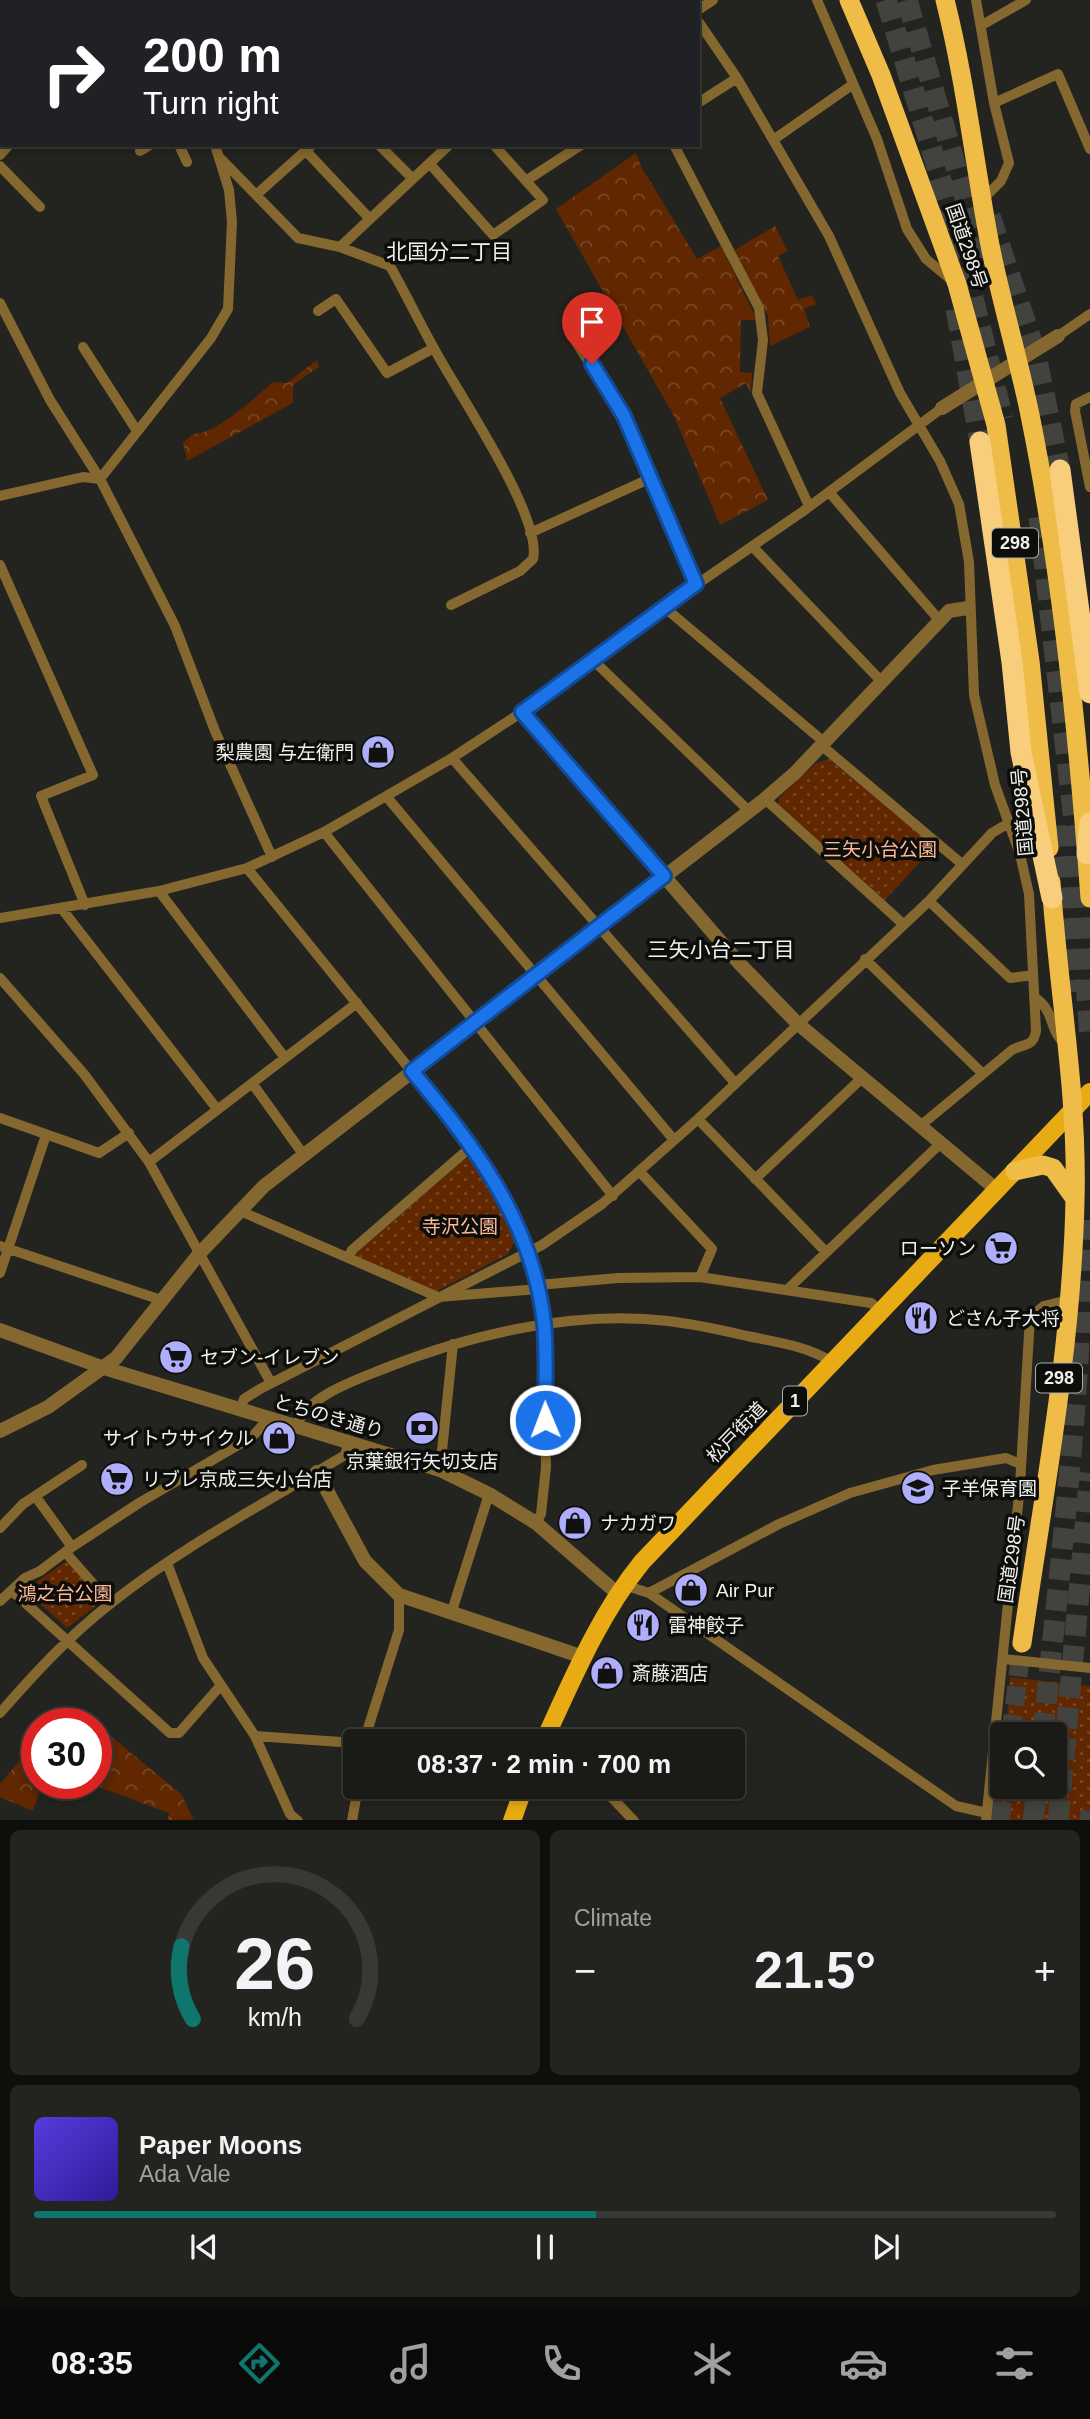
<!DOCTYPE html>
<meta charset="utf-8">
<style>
:root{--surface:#1a1b17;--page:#232420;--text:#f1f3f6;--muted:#9fa1a1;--line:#383936;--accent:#0f766e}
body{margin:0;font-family:Helvetica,"Noto Sans JP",sans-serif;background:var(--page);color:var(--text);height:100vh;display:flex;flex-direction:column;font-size:26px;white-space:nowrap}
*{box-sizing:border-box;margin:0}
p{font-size:23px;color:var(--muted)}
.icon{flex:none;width:38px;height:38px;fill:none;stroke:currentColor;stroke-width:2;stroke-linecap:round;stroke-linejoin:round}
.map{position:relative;height:1820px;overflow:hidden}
.panel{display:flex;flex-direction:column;gap:10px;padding:10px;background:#0e0f0d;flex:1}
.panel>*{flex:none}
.hud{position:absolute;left:0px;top:0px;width:700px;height:147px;box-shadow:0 4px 10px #0003,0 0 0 2px var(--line);background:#202124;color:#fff;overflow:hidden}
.buttons{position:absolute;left:990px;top:1722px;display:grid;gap:14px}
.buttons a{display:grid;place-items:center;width:77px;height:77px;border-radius:7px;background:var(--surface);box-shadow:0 4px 10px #0003,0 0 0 2px var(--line);font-size:35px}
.speed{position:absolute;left:21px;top:1708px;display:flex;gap:14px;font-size:35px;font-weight:700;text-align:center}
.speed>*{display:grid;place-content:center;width:91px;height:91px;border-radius:50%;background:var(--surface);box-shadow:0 4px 10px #0003,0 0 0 2px var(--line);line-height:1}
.speed .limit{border:10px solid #d22;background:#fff;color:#111}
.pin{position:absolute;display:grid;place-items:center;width:60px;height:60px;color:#fff;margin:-72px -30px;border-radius:50% 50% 50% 0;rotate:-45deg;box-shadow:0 0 7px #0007}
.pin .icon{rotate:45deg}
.me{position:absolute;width:77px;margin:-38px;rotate:359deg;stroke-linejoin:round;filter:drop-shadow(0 0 5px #0008)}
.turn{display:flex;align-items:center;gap:24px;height:147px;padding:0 28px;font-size:32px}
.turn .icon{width:91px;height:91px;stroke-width:2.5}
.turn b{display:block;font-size:49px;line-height:60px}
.big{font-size:52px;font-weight:600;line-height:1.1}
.panel .card{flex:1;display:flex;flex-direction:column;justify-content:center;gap:10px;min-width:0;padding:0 24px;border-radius:10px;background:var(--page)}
.panel .dial{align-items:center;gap:0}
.dial svg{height:182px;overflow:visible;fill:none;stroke:var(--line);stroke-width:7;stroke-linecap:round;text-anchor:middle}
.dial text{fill:var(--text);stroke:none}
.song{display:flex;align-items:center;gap:21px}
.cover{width:84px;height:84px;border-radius:10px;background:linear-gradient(135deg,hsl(250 70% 55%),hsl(250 70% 35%))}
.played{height:7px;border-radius:4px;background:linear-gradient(90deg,var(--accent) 55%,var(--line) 55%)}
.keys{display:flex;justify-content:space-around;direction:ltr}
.heat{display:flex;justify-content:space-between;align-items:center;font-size:38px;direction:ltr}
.panel .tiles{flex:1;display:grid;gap:10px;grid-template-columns:1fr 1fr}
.card:last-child{grid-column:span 2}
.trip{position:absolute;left:343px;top:1729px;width:402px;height:70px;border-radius:7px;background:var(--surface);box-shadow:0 4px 10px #0003,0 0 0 2px var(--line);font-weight:600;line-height:70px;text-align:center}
.menu{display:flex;height:112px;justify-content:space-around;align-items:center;background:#0a0b09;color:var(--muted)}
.menu .icon{width:49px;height:49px}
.menu .on{color:var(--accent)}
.menu b{font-size:32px;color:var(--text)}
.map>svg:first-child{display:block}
.grass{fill:url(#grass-dots)}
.forest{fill:url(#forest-crowns)}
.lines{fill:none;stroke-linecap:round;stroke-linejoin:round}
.trunk-tunnel{stroke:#42433e;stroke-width:19;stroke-dasharray:19 10;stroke-linecap:butt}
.motorway-tunnel{stroke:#42433e;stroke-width:21;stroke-dasharray:21 10;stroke-linecap:butt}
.minor{stroke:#85682f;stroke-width:10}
.tertiary{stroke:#85682f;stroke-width:14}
.primary{stroke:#e8ab14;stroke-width:18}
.trunk{stroke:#f0bc48;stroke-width:19}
.motorway{stroke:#f8cd7c;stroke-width:21}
.route-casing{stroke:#114b97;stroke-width:18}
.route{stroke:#1a73e8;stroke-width:12}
.labels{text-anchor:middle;stroke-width:7;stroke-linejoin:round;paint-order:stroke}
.shield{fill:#0d0d0b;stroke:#acada9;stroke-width:2}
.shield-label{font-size:18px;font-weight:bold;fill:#f0f1ed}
.street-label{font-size:19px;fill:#f0f1ed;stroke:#0d0d0b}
.poi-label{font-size:19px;fill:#f0f1ed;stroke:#0d0d0b;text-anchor:start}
.park-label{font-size:19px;fill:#fdb996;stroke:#0d0d0b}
.neighbourhood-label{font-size:21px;fill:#f0f1ed;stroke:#0d0d0b}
</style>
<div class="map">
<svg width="1090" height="1821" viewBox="0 0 1090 1821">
<defs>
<pattern id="grass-dots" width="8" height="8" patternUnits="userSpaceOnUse" patternTransform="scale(1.75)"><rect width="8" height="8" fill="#602700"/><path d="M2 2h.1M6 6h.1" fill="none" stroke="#774726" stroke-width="1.8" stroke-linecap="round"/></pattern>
<pattern id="forest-crowns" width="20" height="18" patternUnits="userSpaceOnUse" patternTransform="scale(1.75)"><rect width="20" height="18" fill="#602700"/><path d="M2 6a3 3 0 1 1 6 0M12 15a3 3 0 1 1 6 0" fill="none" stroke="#774726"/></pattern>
</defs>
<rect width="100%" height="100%" fill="#23241f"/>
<path class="grass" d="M829 759 935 846 883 902 778 807 779 798 816 763Z
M465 1159H471L501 1202 516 1238 508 1254 435 1292 358 1260 355 1254Z
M68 1560 102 1601 67 1628 25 1590Z
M1010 1677 1090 1686V1820H994L1003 1759V1787H1055V1734H1006Z"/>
<path class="forest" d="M636 153 642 168 697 259 721 246 757 320H741L740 372 752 373 751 394 746 383 720 398 768 500 720 525 674 416 556 209Z
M775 226 788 251 778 256 798 300 812 295 816 304 804 309 810 327 770 346 768 316 735 250Z
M317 360 319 367 293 385V403L187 461 183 443 193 434C217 434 255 397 273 382L287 383Z
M65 1705 88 1722 96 1724H50Z
M96 1724 181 1794 194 1820H168L169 1813 88 1783H96Z
M37 1740V1783H42L33 1811 0 1797V1784Z"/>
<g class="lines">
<path class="trunk-tunnel" d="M1011 1734 1022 1643
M1000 1821 1004 1787
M1089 1821 1090 1811"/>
<path class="motorway-tunnel" d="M886 0 957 233 1003 419
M907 0 987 273
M990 216 1035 351 1060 470
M956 309 980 442
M1039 517 1076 838 1090 1039
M1055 826 1071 992
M1043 1734C1060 1564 1082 1391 1083 1220
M1033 1821 1037 1787
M1058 1821 1090 1473"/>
<path class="minor" d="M52 0 53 2
M135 0 137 2
M213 0 214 2
M322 0 324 2
M489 0 491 2
M581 0 583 2
M664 0 666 2
M817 0 877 139 907 229 926 259 955 283
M976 0 994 103 1009 163 1001 181 982 200
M41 2 43 0
M265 2 267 0
M364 2 366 0
M476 2 478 0
M564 2 565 0
M698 10 713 0
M698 21 737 78 829 236 900 393 940 461 959 504 969 562 974 695 995 785 1020 854 1029 894 1036 1031C1033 1048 1024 1043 1012 1050L920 1126
M982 25 1026 0
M0 34 2 33
M698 103 737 78
M994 103 1058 74 1090 149
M773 140 852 85
M179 145 187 162
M379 145 413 179
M674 145 759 308 763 340 757 393 809 506
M140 151 150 145
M306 151 369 218
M0 155 9 145
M220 158 298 238 340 247 390 266C406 294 420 324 436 352 458 393 543 517 533 559L520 571 451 605
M430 164 493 235 543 200 494 145
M0 166 40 207
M527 180 581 145
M256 195 312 145
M340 247 449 145
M0 303 50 400 100 479 175 626 215 731 272 857
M318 311 336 299 387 373 434 348
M614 319 576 342 624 417 696 584
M1058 336 1090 314
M83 347 137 431
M1090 397 1076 404 1075 411 1090 487
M100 479 211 338 228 309 232 222 229 190 215 145
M829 492 940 621
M0 496 83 477 100 479
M530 533 651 478
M752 546 882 682
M0 565 93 775 41 796 85 905
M664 607 824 742
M593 660 749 811
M821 745 962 864
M452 758 735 1083
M386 796 674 1140
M765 799 902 923
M324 832 613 1196
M247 868 472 1146 511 1211 529 1251 544 1325 546 1467 541 1514 536 1523
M159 891 285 1058
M929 901 1010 978 1033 975
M62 909 217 1109
M0 918 159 891 247 868 324 832 452 758 522 712 664 607 802 512 942 408
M865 959 983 1074
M0 978 84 1074 149 1162 271 1383
M1034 997C1056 1011 1048 1030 1065 1044
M252 1083 303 1154
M0 1118 99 1153 129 1133
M698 1119 825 1251
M149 1162 357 1003
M640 1172 712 1249 700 1277
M755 1179 862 1078
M238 1210 438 1297 538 1289
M0 1246 164 1301
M348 1258 352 1250 472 1146
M0 1273 46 1135
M538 1285 618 1278 700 1277 871 1303 881 1311
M789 1288 941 1143
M240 1410 244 1399 260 1389 542 1245 602 1204 698 1119 929 901 992 833 1007 824
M296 1426C308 1397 350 1382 378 1371 467 1335 571 1310 668 1321 694 1324 721 1330 747 1336 776 1342 807 1346 832 1362
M440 1470 453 1344
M0 1528 23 1504 82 1465
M72 1547 139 1503 252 1437 269 1418
M66 1553 110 1603
M167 1563 203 1658 255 1736 290 1814 298 1821
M624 1585 649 1593 779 1524 850 1493 933 1470 1006 1458 1020 1464
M12 1591 170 1733H179L221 1685
M649 1593 956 1806 987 1813
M0 1601 25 1578 40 1571 72 1547 36 1497
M451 1614 489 1494
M1003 1659 1090 1668
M0 1713C34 1674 69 1636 110 1604 183 1546 265 1503 345 1455L349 1441
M255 1736 355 1743
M364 1741 399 1630V1595
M602 1787 634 1821
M352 1821 358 1787
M986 1821 1020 1485 1030 1317 1044 1306 1068 1300"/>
<path class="tertiary" d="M942 408 1058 336
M522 712 740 964 797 1023 997 1190
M0 1330 104 1368 440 1470 489 1494 536 1523 618 1594
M0 1431 48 1407 116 1358 199 1254 264 1186 765 799 795 773 949 611 968 608
M317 1472 365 1561 399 1595 583 1657"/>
<path class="primary" d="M544 1741C572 1680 599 1615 642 1562L1090 1092
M512 1821 524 1787"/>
<path class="trunk" d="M849 0 881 75 957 284 996 425 1030 661 1049 848
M945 0C965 79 974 160 989 240 1000 298 1018 356 1030 415 1062 574 1078 736 1090 898
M1015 1171 1043 1165 1053 1168 1073 1196
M1022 1643C1043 1497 1072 1348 1075 1200 1078 1093 1058 988 1051 882"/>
<path class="motorway" d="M980 442 1012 662 1021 752 1052 898
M1060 470 1090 693
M1087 854 1090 823"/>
</g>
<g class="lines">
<g class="route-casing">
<path id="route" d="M545 1420C545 1388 547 1355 544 1323 533 1222 475 1147 412 1071L664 876 522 712 696 584 624 416 592 364"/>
</g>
<use href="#route" class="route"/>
</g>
<defs>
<g id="shop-disc" transform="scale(1.75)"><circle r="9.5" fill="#afaefa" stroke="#0d0d0b"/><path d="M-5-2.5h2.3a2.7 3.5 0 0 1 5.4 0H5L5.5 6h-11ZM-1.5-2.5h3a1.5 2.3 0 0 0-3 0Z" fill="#111"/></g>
<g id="supermarket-disc" transform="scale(1.75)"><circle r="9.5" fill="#afaefa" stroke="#0d0d0b"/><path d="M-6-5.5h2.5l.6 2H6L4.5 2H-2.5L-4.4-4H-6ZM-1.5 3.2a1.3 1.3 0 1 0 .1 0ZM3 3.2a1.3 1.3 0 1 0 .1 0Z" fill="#111"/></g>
<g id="restaurant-disc" transform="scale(1.75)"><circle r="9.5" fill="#afaefa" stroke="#0d0d0b"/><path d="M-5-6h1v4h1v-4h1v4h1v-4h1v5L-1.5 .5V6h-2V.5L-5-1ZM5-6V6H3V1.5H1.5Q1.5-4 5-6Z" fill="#111"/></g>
<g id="bank-disc" transform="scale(1.75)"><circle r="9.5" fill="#afaefa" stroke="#0d0d0b"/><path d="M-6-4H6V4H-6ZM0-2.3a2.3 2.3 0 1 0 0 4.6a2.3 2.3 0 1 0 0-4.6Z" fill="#111"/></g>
<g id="school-disc" transform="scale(1.75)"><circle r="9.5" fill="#afaefa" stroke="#0d0d0b"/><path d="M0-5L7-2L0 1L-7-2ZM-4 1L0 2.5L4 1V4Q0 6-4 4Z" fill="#111"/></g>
</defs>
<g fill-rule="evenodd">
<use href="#shop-disc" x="378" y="752"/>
<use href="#supermarket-disc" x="1001" y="1248"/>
<use href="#restaurant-disc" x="921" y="1318"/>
<use href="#supermarket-disc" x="176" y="1357"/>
<use href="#bank-disc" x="422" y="1428"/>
<use href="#shop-disc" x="279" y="1438"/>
<use href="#supermarket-disc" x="117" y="1479"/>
<use href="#school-disc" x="918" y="1488"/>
<use href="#shop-disc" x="575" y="1523"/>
<use href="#shop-disc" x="691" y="1590"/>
<use href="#restaurant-disc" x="643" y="1625"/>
<use href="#shop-disc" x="607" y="1673"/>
</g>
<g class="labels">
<g class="shield">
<rect x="992" y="528.5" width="46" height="29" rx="5"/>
<rect x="1036" y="1363.5" width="46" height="29" rx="5"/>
<rect x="783" y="1386.5" width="24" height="29" rx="5"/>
</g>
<g class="shield-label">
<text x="1015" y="549">298</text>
<text x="1059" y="1384">298</text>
<text x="795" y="1407">1</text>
</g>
<g class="street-label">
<text transform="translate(967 246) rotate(71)" y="7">国道298号</text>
<text transform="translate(1022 812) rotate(-95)" y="7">国道298号</text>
<text transform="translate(329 1416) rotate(16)" y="7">とちのき通り</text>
<text transform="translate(736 1432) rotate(-46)" y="7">松戸街道</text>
<text transform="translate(1011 1559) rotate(-82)" y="7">国道298号</text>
</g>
<g class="poi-label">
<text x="354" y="759" text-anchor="end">梨農園 与左衛門</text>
<text x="976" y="1255" text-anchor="end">ローソン</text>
<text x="946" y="1325">どさん子大将</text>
<text x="200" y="1364">セブン-イレブン</text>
<text x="254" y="1445" text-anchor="end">サイトウサイクル</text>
<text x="422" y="1468" text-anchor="middle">京葉銀行矢切支店</text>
<text x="142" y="1486">リブレ京成三矢小台店</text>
<text x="942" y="1495">子羊保育園</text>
<text x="600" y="1530">ナカガワ</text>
<text x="716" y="1597">Air Pur</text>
<text x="668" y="1632">雷神餃子</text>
<text x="632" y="1680">斎藤酒店</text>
</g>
<g class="park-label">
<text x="880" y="856">三矢小台公園</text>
<text x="460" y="1233">寺沢公園</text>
<text x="65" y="1600">鴻之台公園</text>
</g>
<g class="neighbourhood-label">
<text x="449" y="259">北国分二丁目</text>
<text x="721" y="957">三矢小台二丁目</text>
</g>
</g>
</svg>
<div class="buttons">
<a><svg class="icon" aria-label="search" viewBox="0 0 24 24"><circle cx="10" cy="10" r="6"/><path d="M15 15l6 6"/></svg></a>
</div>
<div class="speed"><div class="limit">30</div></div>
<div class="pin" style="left:592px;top:364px;background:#d93025"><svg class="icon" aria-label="arrive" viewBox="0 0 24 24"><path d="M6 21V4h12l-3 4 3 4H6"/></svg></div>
<svg class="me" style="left:545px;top:1420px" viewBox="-20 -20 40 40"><circle r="17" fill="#1a73e8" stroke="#fff" stroke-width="3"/><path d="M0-11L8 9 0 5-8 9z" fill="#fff"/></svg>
<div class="trip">08:37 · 2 min · 700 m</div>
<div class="hud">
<div class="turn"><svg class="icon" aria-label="right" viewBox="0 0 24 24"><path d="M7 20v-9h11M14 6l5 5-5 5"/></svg><div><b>200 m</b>Turn right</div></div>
</div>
</div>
<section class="panel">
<div class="tiles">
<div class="card dial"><svg viewBox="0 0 100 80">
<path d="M14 69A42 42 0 1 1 86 69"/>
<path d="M14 69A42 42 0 0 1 9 37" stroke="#0f766e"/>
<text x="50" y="56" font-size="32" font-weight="700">26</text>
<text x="50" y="72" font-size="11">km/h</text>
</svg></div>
<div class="card"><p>Climate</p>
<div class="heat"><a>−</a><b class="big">21.5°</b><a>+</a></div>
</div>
<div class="card">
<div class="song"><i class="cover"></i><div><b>Paper Moons</b><p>Ada Vale</p></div></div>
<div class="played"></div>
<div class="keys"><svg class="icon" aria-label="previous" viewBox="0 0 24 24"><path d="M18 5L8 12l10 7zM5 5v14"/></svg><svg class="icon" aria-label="pause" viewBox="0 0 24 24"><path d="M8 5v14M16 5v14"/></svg><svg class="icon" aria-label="next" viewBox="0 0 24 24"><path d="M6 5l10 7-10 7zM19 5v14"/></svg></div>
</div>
</div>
</section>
<nav class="menu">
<b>08:35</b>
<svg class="icon on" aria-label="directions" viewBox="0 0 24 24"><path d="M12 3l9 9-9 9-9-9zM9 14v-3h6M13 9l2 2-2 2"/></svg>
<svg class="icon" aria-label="music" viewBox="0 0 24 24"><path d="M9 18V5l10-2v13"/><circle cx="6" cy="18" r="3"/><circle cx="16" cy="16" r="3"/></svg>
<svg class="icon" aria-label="phone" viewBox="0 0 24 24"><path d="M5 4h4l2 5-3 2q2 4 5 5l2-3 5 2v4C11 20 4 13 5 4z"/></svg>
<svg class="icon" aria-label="climate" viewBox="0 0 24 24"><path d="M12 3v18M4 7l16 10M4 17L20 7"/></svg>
<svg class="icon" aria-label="car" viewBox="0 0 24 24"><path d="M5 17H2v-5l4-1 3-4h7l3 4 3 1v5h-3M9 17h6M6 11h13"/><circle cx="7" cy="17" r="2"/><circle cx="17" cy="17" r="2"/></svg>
<svg class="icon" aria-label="filters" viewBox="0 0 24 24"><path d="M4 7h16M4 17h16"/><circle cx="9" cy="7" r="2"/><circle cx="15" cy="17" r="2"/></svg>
</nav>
